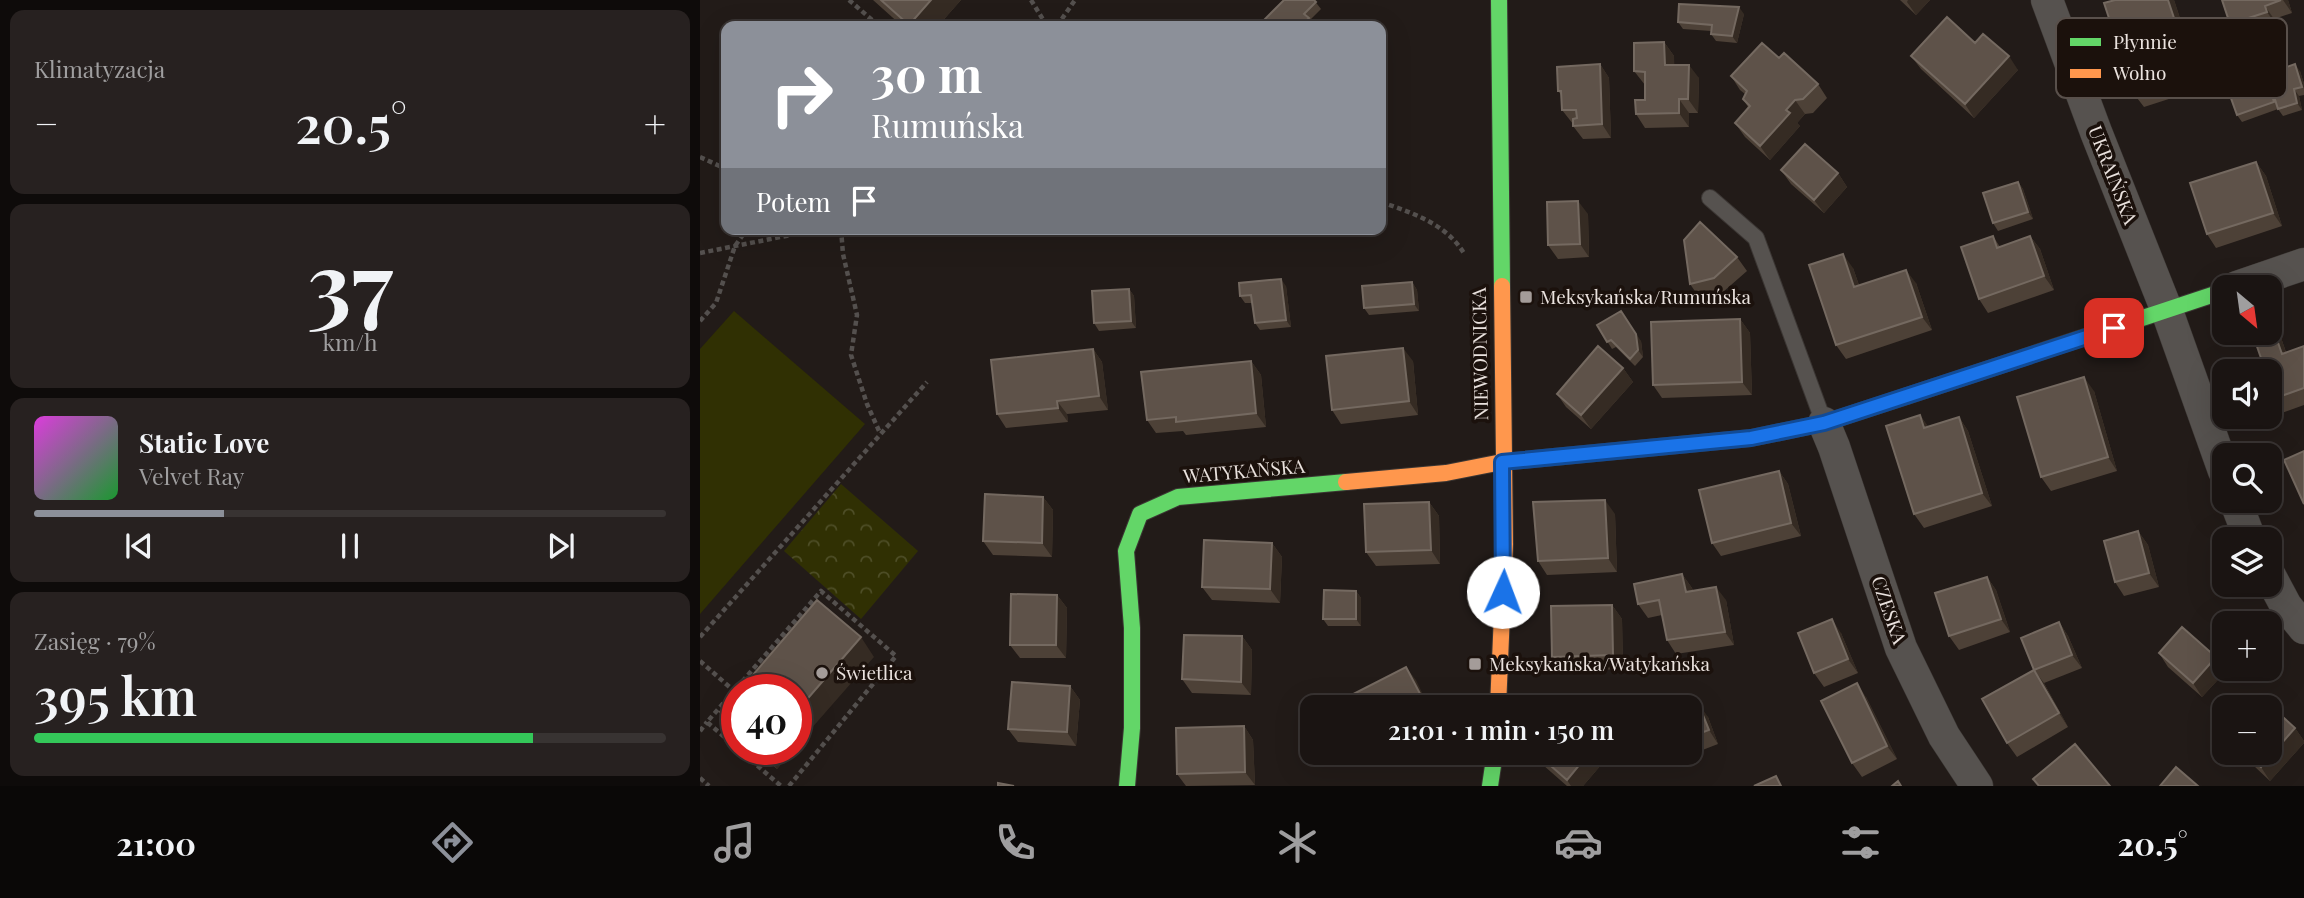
<!DOCTYPE html>
<html lang="pl">
<meta charset="utf-8">
<style>
:root{--surface:#1a1412;--page:#272120;--text:#f1f3f6;--muted:#9f9e9f;--line:#383332;--accent:#8c9099}
body{margin:0;font-family:"Playfair Display",serif;background:var(--page);color:var(--text);height:100vh;display:flex;flex-direction:column;font-size:26px;white-space:nowrap}
*{box-sizing:border-box;margin:0}
p{font-size:23px;color:var(--muted)}
.icon{flex:none;width:38px;height:38px;fill:none;stroke:currentColor;stroke-width:2;stroke-linecap:round;stroke-linejoin:round}
.map{position:relative;flex:1;overflow:hidden}
.drawer{display:flex;flex-direction:column;gap:10px;padding:10px;background:#0e0b0a;width:700px}
.drawer>*{flex:none}
.hud{position:absolute;left:21px;top:21px;width:665px;height:214px;border-radius:14px;box-shadow:0 7px 28px #0002,0 0 0 2px var(--line);background:#8c9099;color:#fff;overflow:hidden}
.needle{width:46px;rotate:151deg}
.controls{position:absolute;left:1512px;top:275px;display:grid;gap:14px}
.controls a{display:grid;place-items:center;width:70px;height:70px;border-radius:14px;background:var(--surface);box-shadow:0 7px 28px #0002,0 0 0 2px var(--line);font-size:35px}
.speed{position:absolute;left:21px;top:674px;display:flex;gap:14px;font-size:35px;font-weight:700;text-align:center}
.speed>*{display:grid;place-content:center;width:91px;height:91px;border-radius:50%;background:var(--surface);box-shadow:0 7px 28px #0002,0 0 0 2px var(--line);line-height:1}
.speed .limit{border:10px solid #d22;background:#fff;color:#111}
.pin{position:absolute;display:grid;place-items:center;width:60px;height:60px;color:#fff;margin:-30px;border-radius:14px;box-shadow:0 4px 10px #0006}
.me{position:absolute;width:77px;margin:-38px;rotate:2deg;stroke-linejoin:round;filter:drop-shadow(0 0 5px #0008)}
.turn{display:flex;align-items:center;gap:24px;height:147px;padding:0 35px;font-size:32px}
.turn .icon{width:91px;height:91px;stroke-width:2.5}
.turn b{display:block;font-size:49px;line-height:60px}
.then{display:flex;align-items:center;height:66px;padding:0 35px;background:#0003;gap:14px;font-size:26px}
.big{font-size:52px;font-weight:600;line-height:1.1}
.drawer .card{flex:1;display:flex;flex-direction:column;justify-content:center;gap:10px;min-width:0;padding:0 24px;border-radius:14px;background:var(--page)}
.drawer .dial{align-items:center;gap:0}
.dial b{font-size:91px;line-height:1}
.song{display:flex;align-items:center;gap:21px}
.cover{width:84px;height:84px;border-radius:10px;background:linear-gradient(135deg,hsl(300 70% 55%),hsl(130 70% 35%))}
.played{height:7px;border-radius:4px;background:linear-gradient(90deg,var(--accent) 30%,var(--line) 30%)}
.keys{display:flex;justify-content:space-around;direction:ltr}
.heat{display:flex;justify-content:space-between;align-items:center;font-size:38px;direction:ltr}
.charge{height:10px;border-radius:5px;background:linear-gradient(90deg,#34c759 79%,var(--line) 0)}
.trip{position:absolute;left:600px;top:695px;width:402px;height:70px;border-radius:14px;background:var(--surface);box-shadow:0 7px 28px #0002,0 0 0 2px var(--line);font-weight:600;line-height:70px;text-align:center}
.tab-bar{display:flex;height:112px;justify-content:space-around;align-items:center;background:#0a0807;color:var(--muted)}
.tab-bar .icon{width:49px;height:49px}
.tab-bar .current{color:var(--accent)}
.tab-bar b{font-size:32px;color:var(--text)}
main{display:flex;flex:1;min-height:0}
.map>svg:first-child{display:block}
.park{fill:url(#park-crowns)}
.garden{fill:#303003}
.lines{fill:none;stroke-linecap:round;stroke-linejoin:round}
.lane-casing{stroke:#3b3633;stroke-width:18}
.street-casing{stroke:#3b3633;stroke-width:33}
.fast-casing{stroke:#3b3633;stroke-width:18}
.slow-casing{stroke:#3b3633;stroke-width:18}
.path{stroke:#54504e;stroke-width:4.5;stroke-dasharray:5 3.5;stroke-linecap:butt}
.lane{stroke:#56524f;stroke-width:16}
.street{stroke:#56524f;stroke-width:32}
.fast{stroke:#63d668;stroke-width:16}
.slow{stroke:#ff974d;stroke-width:16}
.wall{fill:#4d4137}
.shaded-wall{fill:#352b23}
.building{fill:#5e5249;stroke:#746960;stroke-width:2}
.route-casing{stroke:#114b97;stroke-width:18}
.route{stroke:#1a73e8;stroke-width:12}
.poi-dot{fill:#a49c99;stroke:#1b110c;stroke-width:2.5}
.labels{text-anchor:middle;stroke-width:7;stroke-linejoin:round;paint-order:stroke}
.street-label{font-size:19px;fill:#eae2de;stroke:#1b110c}
.poi-label{font-size:19px;fill:#eae2de;stroke:#1b110c;text-anchor:start}
.key{fill:#1b110c;stroke:#59504b;stroke-width:2}
.key-label{font-size:19px;fill:#eae2de}
</style>
<main>
<section class="drawer">
<div class="card"><p>Klimatyzacja</p>
<div class="heat"><a>−</a><b class="big">20.5°</b><a>+</a></div>
</div>
<div class="card dial"><b>37</b><p>km/h</p></div>
<div class="card">
<div class="song"><i class="cover"></i><div><b>Static Love</b><p>Velvet Ray</p></div></div>
<div class="played"></div>
<div class="keys"><svg class="icon" aria-label="previous" viewBox="0 0 24 24"><path d="M18 5L8 12l10 7zM5 5v14"/></svg><svg class="icon" aria-label="pause" viewBox="0 0 24 24"><path d="M8 5v14M16 5v14"/></svg><svg class="icon" aria-label="next" viewBox="0 0 24 24"><path d="M6 5l10 7-10 7zM19 5v14"/></svg></div>
</div>
<div class="card"><p>Zasięg · 79%</p><b class="big">395 km</b><div class="charge"></div></div>
</section>
<div class="map">
<svg width="1604" height="786" viewBox="0 0 1604 786">
<defs>
<pattern id="park-crowns" width="20" height="18" patternUnits="userSpaceOnUse" patternTransform="scale(1.75)"><rect width="20" height="18" fill="#303003"/><path d="M2 6a3 3 0 1 1 6 0M12 15a3 3 0 1 1 6 0" fill="none" stroke="#4e4e27"/></pattern>
</defs>
<rect width="100%" height="100%" fill="#221b18"/>
<path class="park" d="M141 484 218 551 161 619 84 551Z"/>
<path class="garden" d="M34 311 165 424 0 614V349Z"/>
<g class="lines">
<g class="lane-casing">
<path id="lane" d="M1010 198 1056 238 1124 423"/>
</g>
<g class="street-casing">
<path id="street" d="M1347 0 1396 132 1467 311 1524 471
M1537 287 1604 264
M1124 423 1134 447 1201 648 1244 736 1277 786
M1535 500 1550 539
M1570 576 1586 606 1604 628"/>
</g>
<g class="fast-casing">
<path id="fast" d="M799 0 802 286
M1207 396 1524 291
M427 786 432 728V628L426 551 440 514 478 497 646 482
M790 786 795 752"/>
</g>
<g class="slow-casing">
<path id="slow" d="M646 482 746 473 802 462 1051 438 1124 423 1207 396
M798 707 805 544 802 286"/>
</g>
<path class="path" d="M149 0 179 26
M331 0 347 26
M357 26 375 0
M0 157 26 169
M681 202C713 213 747 224 765 255
M141 229 143 254 157 315 151 355 167 404 180 433
M0 253 121 229
M0 321 16 303 35 246 47 229
M0 637 227 382
M0 661 34 691
M0 731 7 722
M37 748 7 722 121 591 196 656 89 786
M38 749 81 786
M0 778 9 786"/>
<use href="#lane" class="lane"/>
<use href="#street" class="street"/>
<use href="#fast" class="fast"/>
<use href="#slow" class="slow"/>
</g>
<path class="wall" d="M173 0H261L238 26H202Z
M614 0 621 9 610 20 614 25 613 26H566L563 21Z
M1200 0H1230L1216 15Z
M1474 0 1503 88 1444 107 1434 94Z
M1522 0H1588L1592 13 1574 19 1576 25 1540 38 1530 24Z
M1044 14 1037 43 1016 41 1011 34V31L983 29 978 22Z
M964 42 974 56V65L999 78 998 113H989V127L945 128 936 114 945 100V85L934 71Z
M1275 43 1318 70 1274 118 1221 69 1211 56Z
M1079 58 1118 84 1127 98 1113 113 1105 114 1097 123 1100 126 1070 160 1045 137 1035 123 1048 107 1043 99 1045 94 1040 90 1031 76Z
M900 64 909 78 911 138 883 139 873 126V124L862 110V96L858 91Z
M1600 71 1604 84V95L1599 96 1602 110 1583 116 1578 109 1542 122 1537 115 1568 78Z
M1556 162 1566 176 1582 226 1516 248 1507 234Z
M1081 170 1138 173 1147 187 1124 213 1091 184Z
M1318 182 1323 189 1333 219 1298 231 1293 223Z
M888 214 889 257 858 259 848 245Z
M1293 236 1300 247 1330 236 1340 249 1354 290 1288 313 1279 299Z
M1037 257 1047 271 1023 292 999 297 990 284Z
M1153 268 1159 285 1216 283 1232 330 1146 359 1136 345Z
M712 282 717 290 719 311 669 315 664 308Z
M586 286 591 327 560 330 555 323 552 303H545L540 296Z
M429 289 434 296 436 328 399 331 394 323Z
M1040 319 1050 333 1052 395 962 398 953 385Z
M897 325 941 341 943 357 935 366 916 347 912 349Z
M1578 329 1586 352 1604 346V405L1565 419 1563 416H1570V371L1562 361Z
M393 349 402 362 408 410 367 414 368 422 306 428 297 414Z
M551 361 561 375 566 427 486 435 483 431 456 433 447 420Z
M713 361 718 415 641 424 632 410Z
M923 368 933 382 891 429 866 407 857 394Z
M1394 391 1417 471 1351 491 1341 477Z
M1220 415 1228 427 1259 417 1268 431 1292 506 1224 528 1214 514Z
M1079 471 1088 484 1101 536 1021 556 1012 543Z
M343 497 353 510 352 557 293 555 283 541Z
M729 502 739 516 740 564 676 566 666 552Z
M915 514 917 572 847 575 838 561Z
M1438 531 1448 545 1459 587 1424 596 1415 582Z
M572 543 582 557 580 603 512 600 502 587Z
M982 574 992 588 993 591 1026 600 1034 645 976 654 967 640 962 615 948 618 938 604Z
M1287 577 1296 590 1310 632 1259 650 1249 636Z
M656 591 661 598V626H628L623 619Z
M357 595 367 608 366 658H320L310 645Z
M912 605 922 619 923 669 861 671 852 657Z
M1359 622 1368 636 1382 668 1344 683 1368 727 1317 757 1307 743 1334 670Z
M1141 633 1158 673 1124 687 1114 673Z
M542 636 552 650 551 695 492 693 482 679Z
M1459 653 1516 657 1526 671 1502 697 1468 667Z
M370 686 380 700 376 746 318 742 308 729Z
M37 693V734L20 712Z
M1166 697 1197 759 1162 777 1152 763Z
M990 707 1008 717 1018 744 964 765 955 752H990Z
M544 726 553 740 555 785 486 786 477 774Z
M1595 728 1604 741V743L1570 781 1539 752H1570Z
M54 749H94L77 769Z
M644 752H697L679 762 646 756Z
M834 752 901 765 883 786H867L843 765Z"/>
<path class="shaded-wall" d="M231 0H261L238 26H210L209 25Z
M1208 0H1230L1216 15 1207 2Z
M1468 0H1474L1503 88 1493 75Z
M1583 0H1588L1592 13Z
M1565 6 1574 19 1576 25 1567 12Z
M1039 7 1044 14 1037 43 1032 36Z
M964 42 974 56 975 78 965 65Z
M1309 56 1318 70 1274 118 1265 104Z
M900 64 909 78 911 138 902 124Z
M1595 64 1600 71 1604 84V89Z
M989 65 999 78 998 113 988 99Z
M1594 89 1599 96 1602 110 1597 103Z
M979 99 989 113V127L979 113Z
M1095 100 1105 114 1097 123 1100 126 1070 160 1060 146 1086 110Z
M1556 162 1566 176 1582 226 1573 213Z
M1138 173 1147 187 1124 213 1114 200Z
M1318 182 1323 189 1333 219 1328 212Z
M878 201 888 214 889 257 880 244Z
M1330 236 1340 249 1354 290 1344 276Z
M1143 254 1153 268 1164 300 1154 287Z
M1206 270 1216 283 1232 330 1222 317Z
M581 279 586 286 591 327 586 320Z
M712 282 717 290 719 311 714 304Z
M429 289 434 296 436 328 431 321Z
M921 311 941 341 943 357 938 350Z
M1570 318 1578 329 1591 367 1582 354Z
M1040 319 1050 333 1052 395 1042 382Z
M703 348 713 361 718 415 709 401Z
M393 349 402 362 408 410 399 396Z
M551 361 561 375 566 427 556 413Z
M923 368 933 382 891 429 881 415Z
M1384 377 1394 391 1417 471 1408 457Z
M357 401 367 414 368 422 358 408Z
M1220 415 1230 429 1224 428Z
M1259 417 1268 431 1292 506 1282 493Z
M1079 471 1088 484 1101 536 1091 523Z
M343 497 353 510 352 557 342 543Z
M905 500 915 514 917 572 908 558Z
M729 502 739 516 740 564 731 550Z
M1438 531 1448 545 1459 587 1449 573Z
M572 543 582 557 580 603 570 589Z
M982 574 992 588 996 606 986 592Z
M1287 577 1296 590 1310 632 1301 619Z
M1016 587 1026 600 1034 645 1025 632Z
M656 591 661 598V626L656 619Z
M357 595 367 608 366 658 356 645Z
M912 605 922 619 923 669 913 655Z
M1132 619 1141 633 1158 673 1148 659Z
M1359 622 1368 636 1382 668 1372 655Z
M542 636 552 650 551 695 541 682Z
M161 637 174 657 96 746V712Z
M1516 657 1526 671 1502 697 1493 683Z
M706 667 716 680 729 707H727Z
M1334 670 1344 683 1368 727 1359 713Z
M1157 683 1166 697 1197 759 1187 746Z
M370 686 380 700 376 746 367 732Z
M998 703 1008 717 1018 744 1009 730Z
M544 726 553 740 555 785 545 772Z
M1595 728 1604 741V743L1570 781 1561 767Z
M63 749H94L77 769Z
M890 752H892L901 765 883 786H871L867 780Z"/>
<path class="building" d="M181 0H231L209 25Z
M584 0H614L616 2 604 14 609 18 600 26H594L593 25 591 26H567L563 21Z
M1415 0H1468L1493 75 1434 94 1404 3Z
M1522 0H1581L1565 6 1567 12 1530 24Z
M979 4 1039 7 1032 36 1011 34 1012 25 978 22Z
M1247 17 1275 43 1283 34 1309 56 1265 104 1211 56Z
M964 42 965 65H989L988 99H979V113L936 114 935 100H945V72L934 71V43Z
M1062 43 1079 58 1084 53 1118 84 1103 99 1095 100 1086 110 1090 113 1060 146 1035 123 1050 106 1043 99 1047 91 1031 76Z
M900 64 902 124 873 126V119L877 118 876 110H862L861 91H858L857 67Z
M1595 64 1602 87 1594 89 1597 103 1578 109 1567 74Z
M1565 74 1574 102 1537 115 1527 87Z
M1105 144 1138 173 1114 200 1081 170Z
M1556 162 1573 213 1507 234 1490 183Z
M1318 182 1328 212 1293 223 1283 193Z
M878 201 880 244 848 245 847 202Z
M1000 222 1037 257 1014 278 990 284 984 240Z
M1293 236 1297 248 1330 236 1344 276 1279 299 1261 247Z
M1143 254 1154 287 1206 270 1222 317 1136 345 1109 265Z
M581 279 586 320 555 323 551 295 540 296 539 283Z
M712 282 714 304 664 308 662 286Z
M429 289 431 321 394 323 392 291Z
M921 311 936 334 938 350 930 359 911 340 907 342 897 325Z
M1040 319 1042 382 953 385 951 322Z
M1570 320 1582 354 1604 346V388L1570 400V371H1543L1542 367 1562 361 1552 332H1570Z
M898 346 923 368 881 415 857 394Z
M703 348 709 401 632 410 626 356Z
M393 349 399 396 357 401 358 408 297 414 291 360Z
M551 361 556 413 476 422V417L447 420 441 372Z
M1384 377 1408 457 1341 477 1317 397Z
M1220 415 1224 428 1259 417 1282 493 1214 514 1186 426Z
M1604 451V504L1584 460Z
M1079 471 1091 523 1012 543 999 490Z
M285 494 343 497 342 543 283 541Z
M905 500 908 558 838 561 833 502Z
M729 502 731 550 666 552 664 504Z
M1438 531 1449 573 1415 582 1404 541Z
M504 540 572 543 570 589 502 587Z
M982 574 986 592 1016 587 1025 632 967 640 959 600 938 604 934 584Z
M1287 577 1301 619 1249 636 1235 593Z
M624 590 656 591V619H623Z
M311 594 357 595 356 645H310Z
M117 600 161 637 96 712V690H40Z
M912 605 913 655 852 657 851 606Z
M1132 619 1148 659 1114 673 1098 633Z
M1359 622 1372 655 1334 670 1321 638Z
M1482 627 1516 657 1493 683 1459 653Z
M484 635 542 636 541 682 482 679Z
M706 667 727 707H628Z
M1334 670 1359 713 1307 743 1282 699Z
M312 682 370 686 367 732 308 729Z
M1157 683 1187 746 1152 763 1121 701Z
M37 693V726L20 712Z
M1565 701 1595 728 1561 767 1544 752H1570V707H1560Z
M998 703 1009 730 990 737V707H989Z
M544 726 545 772 477 774 476 728Z
M1375 744 1410 786H1339L1333 779Z
M835 752H890L867 780Z
M1476 767 1498 786H1460Z
M1076 776 1081 786H1054Z
M1198 781 1201 786H1192Z
M298 783 314 786H298Z"/>
<g class="lines">
<g class="route-casing">
<path id="route" d="M803 592 802 462 1051 438 1124 423 1414 328"/>
</g>
<use href="#route" class="route"/>
</g>
<g class="poi-dot">
<rect x="819" y="290" width="14" height="14" rx="3.5"/>
<rect x="768" y="657" width="14" height="14" rx="3.5"/>
<circle cx="122" cy="673" r="7"/>
</g>
<g class="labels">
<g class="street-label">
<text transform="translate(1413 175) rotate(69)" y="7">UKRAIŃSKA</text>
<text transform="translate(780 354) rotate(-91)" y="7">NIEWODNICKA</text>
<text transform="translate(544 471) rotate(-5)" y="7">WATYKAŃSKA</text>
<text transform="translate(1189 610) rotate(71)" y="7">CZESKA</text>
</g>
<g class="poi-label">
<text x="840" y="304">Meksykańska/Rumuńska</text>
<text x="789" y="671">Meksykańska/Watykańska</text>
<text x="136" y="680">Świetlica</text>
</g>
</g>
<rect x="1356" y="18" width="231" height="80" rx="10" class="key"/>
<rect x="1370" y="38" width="31" height="8" fill="#63d668"/>
<rect x="1370" y="69" width="31" height="9" fill="#ff974d"/>
<g class="key-label">
<text x="1413" y="49">Płynnie</text>
<text x="1413" y="80">Wolno</text>
</g>
</svg>
<div class="controls">
<a><svg class="needle" viewBox="-14 -14 28 28"><path d="M0-13l5 13h-10z" fill="#e53935"/><path d="M0 13l5-13h-10z" fill="#9f9e9f"/></svg></a>
<a><svg class="icon" aria-label="sound" viewBox="0 0 24 24"><path d="M4 9h4l5-4v14l-5-4H4zM17 9q2 3 0 6"/></svg></a>
<a><svg class="icon" aria-label="search" viewBox="0 0 24 24"><circle cx="10" cy="10" r="6"/><path d="M15 15l6 6"/></svg></a>
<a><svg class="icon" aria-label="layers" viewBox="0 0 24 24"><path d="M12 4l9 5-9 5-9-5zM3 14l9 5 9-5"/></svg></a>
<a>+</a>
<a>−</a>
</div>
<div class="speed"><div class="limit">40</div></div>
<div class="pin" style="left:1414px;top:328px;background:#d93025"><svg class="icon" aria-label="arrive" viewBox="0 0 24 24"><path d="M6 21V4h12l-3 4 3 4H6"/></svg></div>
<svg class="me" style="left:803px;top:592px" viewBox="-20 -20 40 40"><circle r="19" fill="#fff"/><path d="M0-13L10 11 0 6-10 11z" fill="#1a73e8"/></svg>
<div class="trip">21:01 · 1 min · 150 m</div>
<div class="hud">
<div class="turn"><svg class="icon" aria-label="right" viewBox="0 0 24 24"><path d="M7 20v-9h11M14 6l5 5-5 5"/></svg><div><b>30 m</b>Rumuńska</div></div>
<div class="then">Potem<svg class="icon" aria-label="arrive" viewBox="0 0 24 24"><path d="M6 21V4h12l-3 4 3 4H6"/></svg></div>
</div>
</div>
</main>
<nav class="tab-bar">
<b>21:00</b>
<svg class="icon current" aria-label="directions" viewBox="0 0 24 24"><path d="M12 3l9 9-9 9-9-9zM9 14v-3h6M13 9l2 2-2 2"/></svg>
<svg class="icon" aria-label="music" viewBox="0 0 24 24"><path d="M9 18V5l10-2v13"/><circle cx="6" cy="18" r="3"/><circle cx="16" cy="16" r="3"/></svg>
<svg class="icon" aria-label="phone" viewBox="0 0 24 24"><path d="M5 4h4l2 5-3 2q2 4 5 5l2-3 5 2v4C11 20 4 13 5 4z"/></svg>
<svg class="icon" aria-label="climate" viewBox="0 0 24 24"><path d="M12 3v18M4 7l16 10M4 17L20 7"/></svg>
<svg class="icon" aria-label="car" viewBox="0 0 24 24"><path d="M5 17H2v-5l4-1 3-4h7l3 4 3 1v5h-3M9 17h6M6 11h13"/><circle cx="7" cy="17" r="2"/><circle cx="17" cy="17" r="2"/></svg>
<svg class="icon" aria-label="filters" viewBox="0 0 24 24"><path d="M4 7h16M4 17h16"/><circle cx="9" cy="7" r="2"/><circle cx="15" cy="17" r="2"/></svg>
<b>20.5°</b>
</nav>
